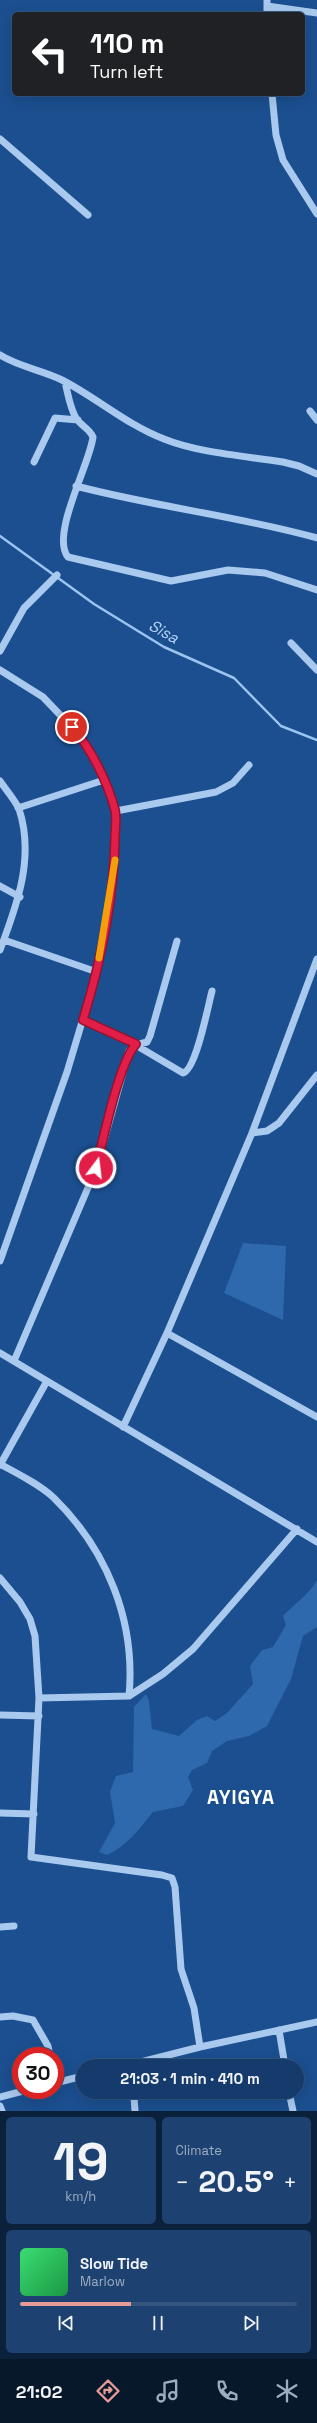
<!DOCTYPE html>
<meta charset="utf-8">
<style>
:root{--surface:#143b6b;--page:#1d4271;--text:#f1f3f6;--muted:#9dadc1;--line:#33557e;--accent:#e69b98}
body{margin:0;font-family:"Space Grotesk",sans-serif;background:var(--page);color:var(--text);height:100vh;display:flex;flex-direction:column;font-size:15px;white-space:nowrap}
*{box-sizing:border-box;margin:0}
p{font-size:13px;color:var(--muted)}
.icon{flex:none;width:22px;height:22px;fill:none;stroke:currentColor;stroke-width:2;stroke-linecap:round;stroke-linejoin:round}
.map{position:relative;height:2111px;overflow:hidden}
.sheet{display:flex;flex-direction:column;gap:6px;padding:6px;background:#0b203b;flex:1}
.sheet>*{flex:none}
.guide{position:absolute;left:12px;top:12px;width:293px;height:84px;border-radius:6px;box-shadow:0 4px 16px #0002,0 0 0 1px var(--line);background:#202124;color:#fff;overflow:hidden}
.speed{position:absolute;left:12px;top:2047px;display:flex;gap:8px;font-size:20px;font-weight:700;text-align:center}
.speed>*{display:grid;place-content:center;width:52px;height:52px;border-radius:50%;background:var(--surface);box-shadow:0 4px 16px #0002,0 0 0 1px var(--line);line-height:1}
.speed .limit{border:6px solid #d22;background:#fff;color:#111}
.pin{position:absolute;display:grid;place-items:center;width:34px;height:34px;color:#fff;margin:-17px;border:2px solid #fff;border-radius:50%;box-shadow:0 1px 4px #0007}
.me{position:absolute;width:44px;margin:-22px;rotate:15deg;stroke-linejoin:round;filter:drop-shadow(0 0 3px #0008)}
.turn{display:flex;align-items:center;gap:14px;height:84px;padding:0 12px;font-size:18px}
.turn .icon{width:52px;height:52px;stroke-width:2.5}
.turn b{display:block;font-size:28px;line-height:34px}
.big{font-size:30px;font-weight:700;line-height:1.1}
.sheet .card{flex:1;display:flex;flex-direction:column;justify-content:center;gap:6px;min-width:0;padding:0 14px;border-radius:6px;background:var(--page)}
.sheet .dial{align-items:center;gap:0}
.dial b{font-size:52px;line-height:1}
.song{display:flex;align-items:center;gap:12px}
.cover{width:48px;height:48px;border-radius:6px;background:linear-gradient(135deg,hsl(140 70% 55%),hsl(140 70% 35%))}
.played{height:4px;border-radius:2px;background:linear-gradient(90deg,var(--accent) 40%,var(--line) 40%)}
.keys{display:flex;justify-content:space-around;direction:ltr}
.heat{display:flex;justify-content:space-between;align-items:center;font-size:22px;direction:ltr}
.sheet .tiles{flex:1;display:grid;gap:6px;grid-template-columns:1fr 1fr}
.card:last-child{grid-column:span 2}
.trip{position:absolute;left:76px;top:2059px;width:228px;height:40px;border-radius:20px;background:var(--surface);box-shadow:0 4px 16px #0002,0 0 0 1px var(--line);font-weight:700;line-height:40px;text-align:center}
.tab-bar{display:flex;height:64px;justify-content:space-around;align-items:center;background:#08182b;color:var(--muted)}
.tab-bar .icon{width:28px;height:28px}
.tab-bar .current{color:var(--accent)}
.tab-bar b{font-size:18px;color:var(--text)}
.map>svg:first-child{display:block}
.green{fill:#2e69ad}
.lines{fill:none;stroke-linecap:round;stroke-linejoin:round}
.stream{stroke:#9cc4f0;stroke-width:2.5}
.minor{stroke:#a9c9ee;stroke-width:7}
.route-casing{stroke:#92132f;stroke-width:10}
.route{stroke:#e11d48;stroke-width:7}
.slow{stroke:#f59e0b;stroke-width:7}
.labels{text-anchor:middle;stroke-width:3.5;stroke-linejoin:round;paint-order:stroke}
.water-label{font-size:16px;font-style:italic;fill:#b5d3f5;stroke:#1b4f8f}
.district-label{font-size:19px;font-weight:bold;letter-spacing:1px;fill:#fff;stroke:#1b4f8f}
</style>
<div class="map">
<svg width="317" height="2111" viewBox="0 0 317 2111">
<rect width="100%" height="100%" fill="#1b4f8f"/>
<path class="green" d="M243 1243 286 1246 283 1320 224 1293Z
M317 1580V1627L303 1636 291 1679 267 1726 249 1736 227 1741 212 1751 207 1763 192 1770 188 1777 193 1790 183 1806 153 1812C139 1829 128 1845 107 1855L99 1852 115 1823 110 1792 116 1776 133 1772 134 1707 146 1694 149 1701 152 1729 179 1736 197 1720 207 1716 215 1721 227 1713 253 1684 250 1666 262 1650 273 1647 286 1625 283 1616C295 1603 309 1595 317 1580Z"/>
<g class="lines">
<path class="stream" d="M0 536 94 604 164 647 234 678 281 726 317 740"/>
<path class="minor" d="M267 6 317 13
M267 14V0
M272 94 276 135 283 160 317 214
M0 139 88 215
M0 355C19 367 42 370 62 380 97 398 127 425 164 439 199 453 245 456 283 462L299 466 317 474
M65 382C68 394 70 408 76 418 81 426 89 428 93 437 90 464 50 535 68 557L171 581 228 570 265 573 317 590
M310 411 317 420
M34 462 55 418 78 420
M76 486C156 507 238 516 317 538
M291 643 317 670
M0 651 24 608 57 575
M0 670 43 697 82 738 104 780 116 811 115 863 97 972 67 1072 0 1261
M0 781C6 790 15 800 19 809 35 857 17 905 0 950
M18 808 104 780
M116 811 216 792 233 783 249 765
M0 886 20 897
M4 940 97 972
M83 1020 122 1037 183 1073C196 1070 208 1006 212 991
M252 1133 267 1131 279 1123 317 1075
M167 1333 317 1417
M0 1353 317 1542
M14 1361 96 1169 129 1051 136 1045 147 1042 150 1036 177 941
M123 1427 167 1333 252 1133 317 959
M0 1464C18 1474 39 1484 54 1498 107 1550 136 1621 129 1696
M0 1465 47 1381
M0 1578 20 1602 30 1619 35 1636 39 1698 31 1857 162 1875 172 1878 175 1887 181 1969 194 2008 200 2047
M39 1698 129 1696 163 1674 193 1649 297 1529
M0 1715 39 1716
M0 1813 34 1814
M0 1927 14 1926
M0 2017 13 2016 33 2020 48 2046 50 2056
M279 2030 285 2066
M161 2057 162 2066
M125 2066 200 2047 317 2022
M55 2074 57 2083
M55 2083 83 2076
M289 2092 293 2111
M0 2097 27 2090
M0 2106 2 2111
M135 2111 134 2097 153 2092"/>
</g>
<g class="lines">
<g class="route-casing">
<path id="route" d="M72 727C91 748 108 783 115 810 117 818 115 829 115 838 114 899 101 961 83 1020L136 1044C119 1062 103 1141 96 1168"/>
</g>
<use href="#route" class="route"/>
<path class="slow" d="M99 958 115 860"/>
</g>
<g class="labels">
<g class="water-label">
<text transform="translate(164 631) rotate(29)" y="6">Sisa</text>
</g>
<g class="district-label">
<text x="241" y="1804">AYIGYA</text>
</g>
</g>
</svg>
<div class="speed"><div class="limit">30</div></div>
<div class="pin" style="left:72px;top:727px;background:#d93025"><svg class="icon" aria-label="arrive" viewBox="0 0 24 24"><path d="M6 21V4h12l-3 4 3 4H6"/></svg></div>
<svg class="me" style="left:96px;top:1168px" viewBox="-20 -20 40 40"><circle r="17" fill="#e11d48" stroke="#fff" stroke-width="3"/><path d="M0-11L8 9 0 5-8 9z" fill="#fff"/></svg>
<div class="trip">21:03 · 1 min · 410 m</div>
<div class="guide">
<div class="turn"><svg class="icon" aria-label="left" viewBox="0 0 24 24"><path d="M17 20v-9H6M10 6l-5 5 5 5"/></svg><div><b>110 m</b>Turn left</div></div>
</div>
</div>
<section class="sheet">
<div class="tiles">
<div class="card dial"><b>19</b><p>km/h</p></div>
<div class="card"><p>Climate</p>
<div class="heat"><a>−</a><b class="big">20.5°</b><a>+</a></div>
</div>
<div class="card">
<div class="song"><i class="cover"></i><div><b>Slow Tide</b><p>Marlow</p></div></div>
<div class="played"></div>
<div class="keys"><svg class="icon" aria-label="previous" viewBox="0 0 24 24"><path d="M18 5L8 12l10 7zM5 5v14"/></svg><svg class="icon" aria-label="pause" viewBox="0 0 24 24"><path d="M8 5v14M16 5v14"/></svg><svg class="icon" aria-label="next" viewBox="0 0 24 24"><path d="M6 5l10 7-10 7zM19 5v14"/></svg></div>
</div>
</div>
</section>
<nav class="tab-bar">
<b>21:02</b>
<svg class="icon current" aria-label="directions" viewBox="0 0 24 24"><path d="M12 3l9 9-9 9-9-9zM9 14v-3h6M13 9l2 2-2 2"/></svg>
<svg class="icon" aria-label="music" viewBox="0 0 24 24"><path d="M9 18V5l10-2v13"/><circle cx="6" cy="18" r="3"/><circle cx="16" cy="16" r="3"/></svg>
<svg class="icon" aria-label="phone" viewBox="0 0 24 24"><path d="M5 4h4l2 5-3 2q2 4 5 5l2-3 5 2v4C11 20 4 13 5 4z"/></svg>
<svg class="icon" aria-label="climate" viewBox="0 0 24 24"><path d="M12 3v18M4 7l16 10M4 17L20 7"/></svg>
</nav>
